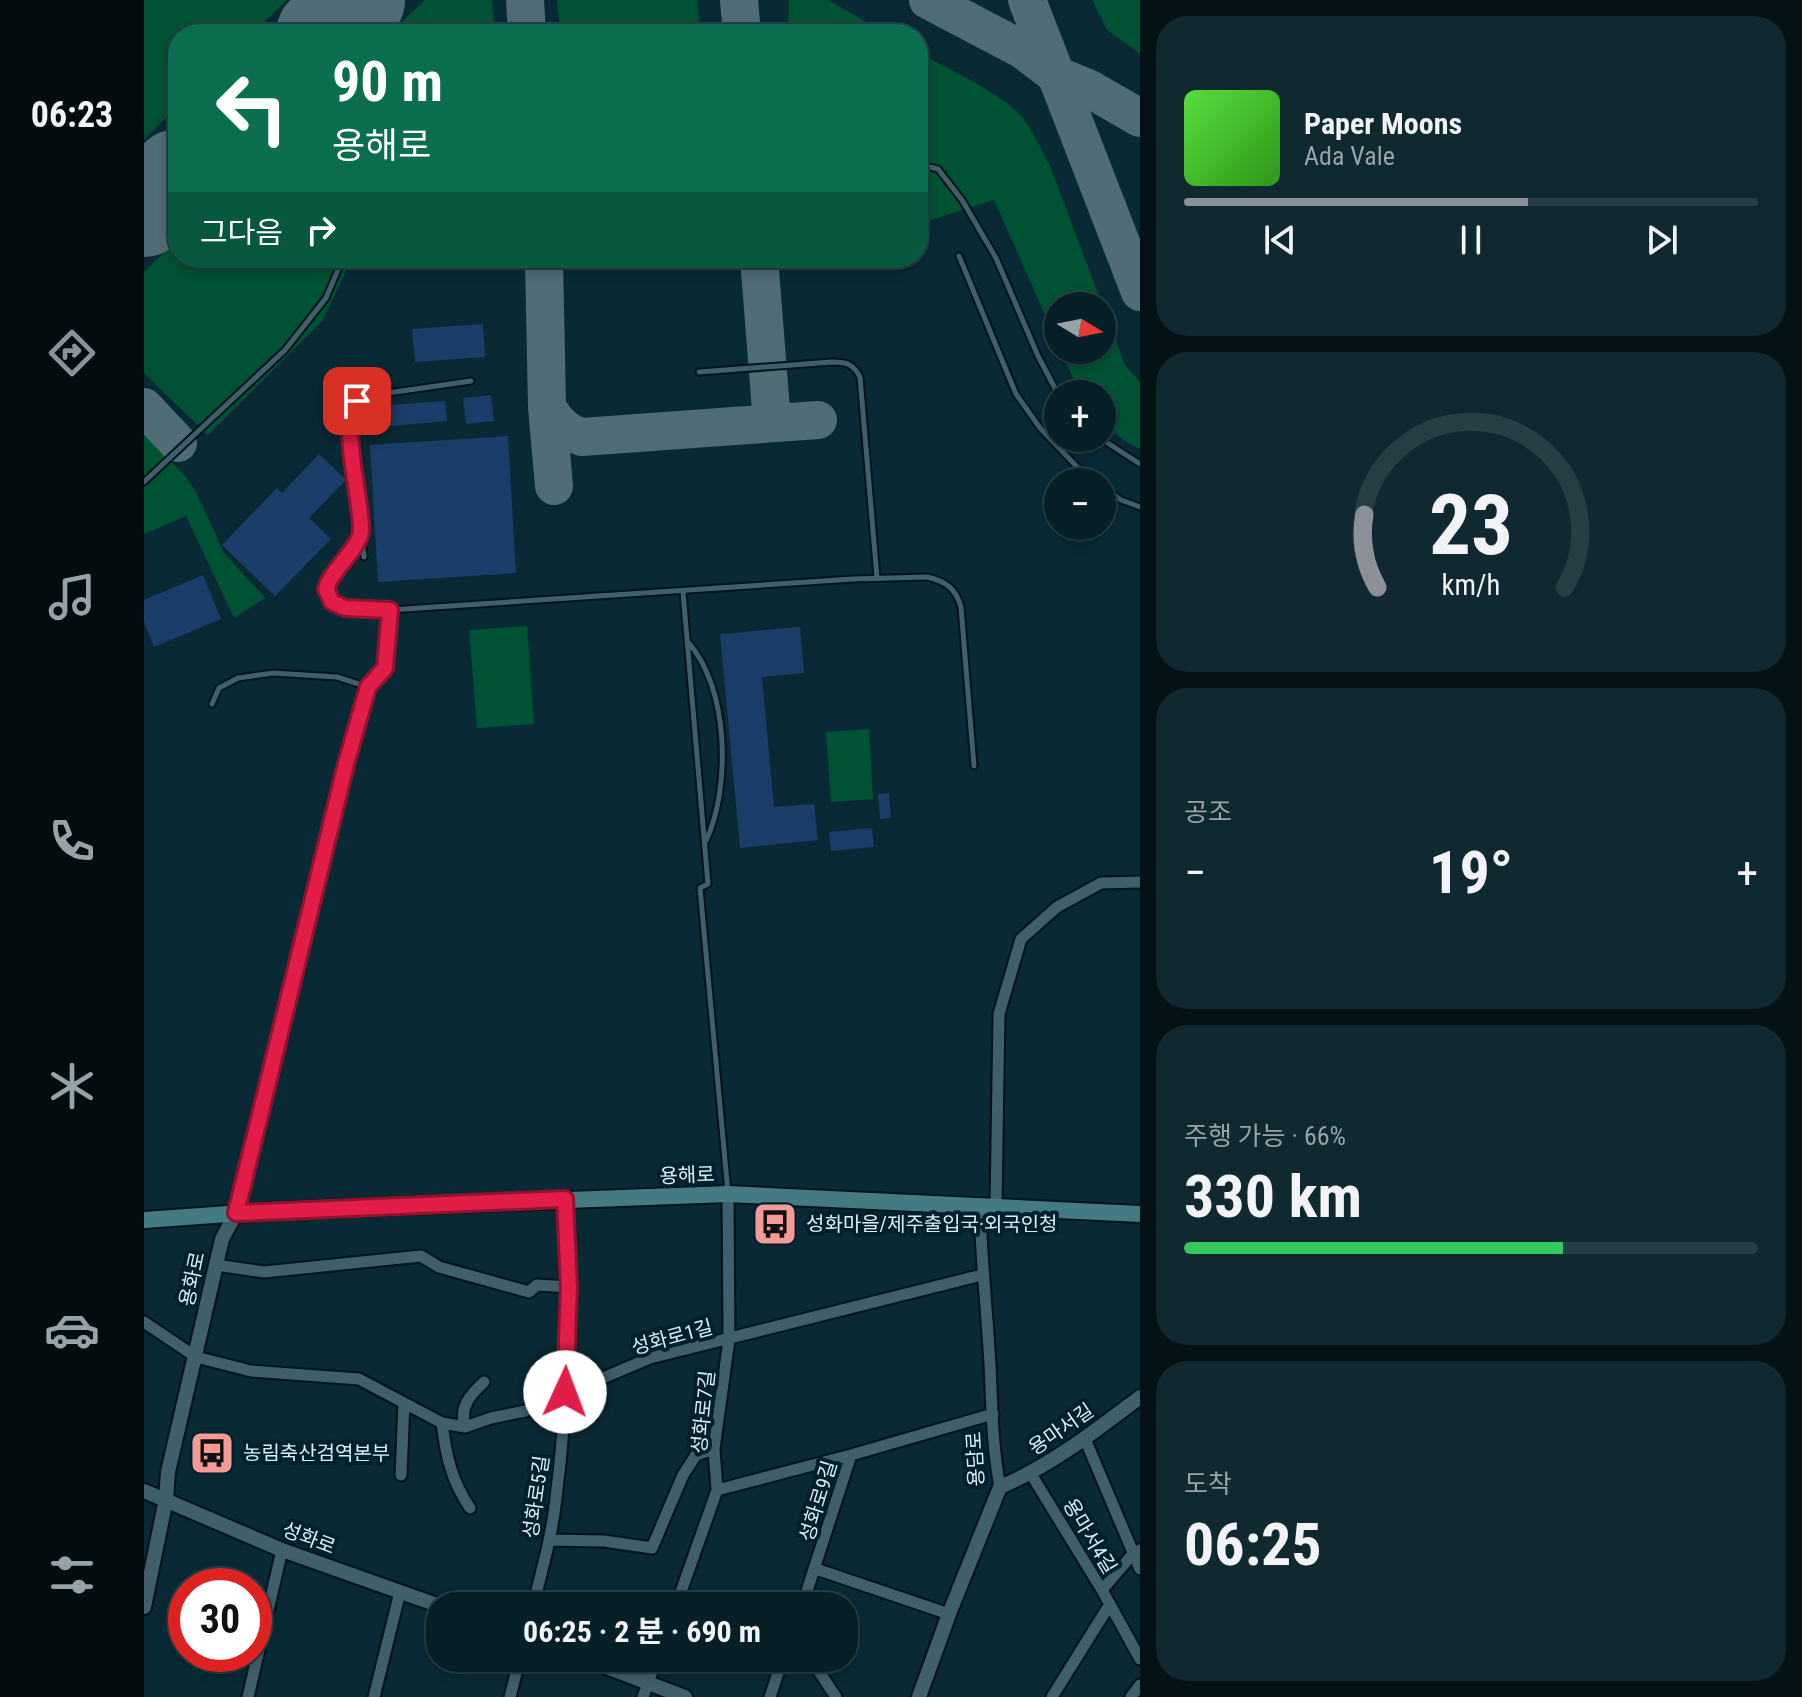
<!DOCTYPE html>
<html lang="ko">
<meta charset="utf-8">
<style>
:root{--surface:#072028;--page:#102830;--text:#f1f3f6;--muted:#98a3a8;--line:#283e45;--accent:#8c9099}
body{margin:0;font-family:"Roboto Condensed","Noto Sans KR",sans-serif;background:var(--page);color:var(--text);height:100vh;display:flex;flex-direction:column;font-size:30px;white-space:nowrap}
*{box-sizing:border-box;margin:0}
p{font-size:26px;color:var(--muted)}
.icon{flex:none;width:44px;height:44px;fill:none;stroke:currentColor;stroke-width:2;stroke-linecap:round;stroke-linejoin:round}
.map{position:relative;flex:1;overflow:hidden}
.sheet{display:flex;flex-direction:column;gap:16px;padding:16px;background:#041216;width:662px}
.sheet>*{flex:none}
.top-card{position:absolute;left:24px;top:24px;width:760px;height:244px;border-radius:32px;box-shadow:0 4px 12px #0003,0 0 0 2px var(--line);background:#0b6e4f;color:#fff;overflow:hidden}
.needle{width:52px;rotate:100deg}
.controls{position:absolute;left:900px;top:292px;display:grid;gap:16px}
.controls a{display:grid;place-items:center;width:72px;height:72px;border-radius:50%;background:var(--surface);box-shadow:0 4px 12px #0003,0 0 0 2px var(--line);font-size:40px}
.speed{position:absolute;left:24px;top:1568px;display:flex;gap:16px;font-size:40px;font-weight:700;text-align:center}
.speed>*{display:grid;place-content:center;width:104px;height:104px;border-radius:50%;background:var(--surface);box-shadow:0 4px 12px #0003,0 0 0 2px var(--line);line-height:1}
.speed .limit{border:12px solid #d22;background:#fff;color:#111}
.pin{position:absolute;display:grid;place-items:center;width:68px;height:68px;color:#fff;margin:-34px;border-radius:16px;box-shadow:0 4px 12px #0006}
.me{position:absolute;width:88px;margin:-44px;rotate:2deg;stroke-linejoin:round;filter:drop-shadow(0 0 6px #0008)}
.turn{display:flex;align-items:center;gap:28px;height:168px;padding:0 32px;font-size:36px}
.turn .icon{width:104px;height:104px;stroke-width:2.5}
.turn b{display:block;font-size:56px;line-height:68px}
.then{display:flex;align-items:center;height:76px;padding:0 32px;background:#0003;gap:16px;font-size:30px}
.big{font-size:60px;font-weight:700;line-height:1.1}
.sheet .widget{flex:1;display:flex;flex-direction:column;justify-content:center;gap:12px;min-width:0;padding:0 28px;border-radius:32px;background:var(--page)}
.sheet .dial{align-items:center;gap:0}
.dial svg{height:208px;overflow:visible;fill:none;stroke:var(--line);stroke-width:7;stroke-linecap:round;text-anchor:middle}
.dial text{fill:var(--text);stroke:none}
.song{display:flex;align-items:center;gap:24px}
.cover{width:96px;height:96px;border-radius:12px;background:linear-gradient(135deg,hsl(110 70% 55%),hsl(110 70% 35%))}
.played{height:8px;border-radius:4px;background:linear-gradient(90deg,var(--accent) 60%,var(--line) 60%)}
.keys{display:flex;justify-content:space-around;direction:ltr}
.heat{display:flex;justify-content:space-between;align-items:center;font-size:44px;direction:ltr}
.charge{height:12px;border-radius:6px;background:linear-gradient(90deg,#34c759 66%,var(--line) 0)}
.trip{position:absolute;left:282px;top:1592px;width:432px;height:80px;border-radius:32px;background:var(--surface);box-shadow:0 4px 12px #0003,0 0 0 2px var(--line);font-weight:700;line-height:80px;text-align:center}
main{display:flex;flex:1;min-height:0}
.dock{display:flex;flex-direction:column;width:144px;justify-content:space-around;align-items:center;background:#030d10;color:var(--muted)}
.dock .icon{width:56px;height:56px}
.dock .active{color:var(--accent)}
.dock b{font-size:36px;color:var(--text)}
.map>svg:first-child{display:block}
.green{fill:#005234}
.lines{fill:none;stroke-linecap:round;stroke-linejoin:round}
.taxiway{stroke:#506c76;stroke-width:38}
.runway{stroke:#506c76;stroke-width:94}
.building{fill:#1b3d6a}
.service-casing{stroke:#00121a;stroke-width:9}
.minor-casing{stroke:#00121a;stroke-width:15}
.tertiary-casing{stroke:#00121a;stroke-width:18}
.secondary-casing{stroke:#00121a;stroke-width:20}
.service{stroke:#3f5f6b;stroke-width:5}
.minor{stroke:#3f5f6b;stroke-width:11}
.tertiary{stroke:#3f5f6b;stroke-width:14}
.secondary{stroke:#447b83;stroke-width:16}
.route-casing{stroke:#92132f;stroke-width:20}
.route{stroke:#e11d48;stroke-width:14}
.labels{text-anchor:middle;stroke-width:8;stroke-linejoin:round;paint-order:stroke}
.street-label{font-size:20px;fill:#dceef5;stroke:#00202b}
.poi-label{font-size:20px;fill:#dceef5;stroke:#00202b;text-anchor:start}
</style>
<main>
<nav class="dock">
<b>06:23</b>
<svg class="icon active" aria-label="directions" viewBox="0 0 24 24"><path d="M12 3l9 9-9 9-9-9zM9 14v-3h6M13 9l2 2-2 2"/></svg>
<svg class="icon" aria-label="music" viewBox="0 0 24 24"><path d="M9 18V5l10-2v13"/><circle cx="6" cy="18" r="3"/><circle cx="16" cy="16" r="3"/></svg>
<svg class="icon" aria-label="phone" viewBox="0 0 24 24"><path d="M5 4h4l2 5-3 2q2 4 5 5l2-3 5 2v4C11 20 4 13 5 4z"/></svg>
<svg class="icon" aria-label="climate" viewBox="0 0 24 24"><path d="M12 3v18M4 7l16 10M4 17L20 7"/></svg>
<svg class="icon" aria-label="car" viewBox="0 0 24 24"><path d="M5 17H2v-5l4-1 3-4h7l3 4 3 1v5h-3M9 17h6M6 11h13"/><circle cx="7" cy="17" r="2"/><circle cx="17" cy="17" r="2"/></svg>
<svg class="icon" aria-label="filters" viewBox="0 0 24 24"><path d="M4 7h16M4 17h16"/><circle cx="9" cy="7" r="2"/><circle cx="15" cy="17" r="2"/></svg>
</nav>
<div class="map">
<svg width="996" height="1697" viewBox="0 0 996 1697">
<rect width="100%" height="100%" fill="#092a35"/>
<path class="green" d="M0 0H143L108 34H34V106L0 139Z
M281 0H348L351 34H245Z
M413 0H553L557 34H416Z
M645 0H684L743 34H644Z
M948 0H996V54L963 30Z
M774 52C805 70 853 90 877 116 889 130 897 150 906 166L981 365 996 382V449C968 434 958 427 958 394H940L932 385 917 350H958V306H914V344L850 200 774 224Z
M34 239V258H208L179 320 64 435 0 373V272Z
M0 435 42 477 52 492 80 553 121 598 90 618 42 516 0 534Z
M383 626 390 724 333 728 325 630Z
M725 729 729 799 687 802 682 732Z"/>
<g class="lines">
<path class="taxiway" d="M381 0 383 34
M595 0 598 34
M784 0 879 50 912 75 944 88 996 118
M883 0 996 292
M196 18 212 0
M400 258 403 407 410 486
M615 258 628 423
M0 407 34 443
M403 407C412 422 421 432 438 437L674 420"/>
<path class="runway" d="M179 34 214 0
M0 210 34 176"/>
</g>
<path class="building" d="M339 324 341 357 271 362 268 329Z
M347 395 350 421 322 424 319 398Z
M301 401 303 421 235 427 234 406Z
M364 436 372 573 234 582 226 445Z
M175 454 202 480 165 518 187 539 131 596 78 545 133 488 138 493Z
M59 575 77 619 10 647 0 622V600Z
M656 627 660 673 618 677 630 807 670 804 674 840 596 848 576 634Z
M745 793 747 818 736 819 734 794Z
M728 828 730 847 687 851 685 832Z"/>
<g class="lines">
<g class="service-casing">
<path id="service" d="M774 164 794 169 818 200 852 258 894 356 914 394
M815 256 872 394 896 428 936 470 952 482
M555 372 688 362C703 362 709 364 716 377L733 578
M956 438 996 464
M0 482 141 350 182 298 199 258
M958 486 977 500 996 507
M216 536 183 584C180 617 225 610 246 610
M220 557 206 427 210 404 223 396 327 381
M539 592 564 884 556 888 584 1193
M544 642C585 688 587 787 562 841
M68 704 75 688 94 678 129 673 193 677 224 687 241 668 246 610 709 579 783 577C802 581 812 589 817 607L830 766"/>
</g>
<g class="minor-casing">
<path id="minor" d="M836 1205C837 1259 843 1311 846 1365 848 1406 848 1446 856 1487
M852 1206 855 1014 877 939 913 907 957 883 996 882
M92 1213 155 950 224 687
M72 1265 120 1272 277 1256 295 1267 385 1292 393 1285 425 1287
M0 1322 52 1357 107 1371 215 1379 298 1423 321 1427 347 1418 381 1411 506 1358 838 1275
M298 1423C302 1455 307 1480 326 1508
M321 1427C315 1407 326 1395 340 1382
M941 1439 996 1569
M887 1474 958 1590 996 1659
M257 1475 260 1403
M573 1490 707 1455 849 1414
M405 1540 460 1541 508 1548 539 1475 552 1455 570 1449
M672 1569 805 1614
M958 1590 988 1555 996 1550
M389 1606C398 1570 408 1535 412 1498 425 1399 425 1299 421 1199
M532 1606 573 1490 570 1449 585 1340 584 1194
M658 1606 707 1455
M666 1658 692 1697
M104 1697 138 1550
M230 1697 256 1592
M366 1697 376 1658
M499 1697 513 1658
M626 1697 639 1658
M908 1697 966 1604
M987 1697 996 1685"/>
</g>
<g class="tertiary-casing">
<path id="tertiary" d="M0 1491 138 1550 296 1606
M0 1607 22 1499 24 1472 78 1239 92 1213
M439 1658 541 1697
M775 1697 805 1614 856 1487C908 1465 951 1431 996 1397"/>
</g>
<g class="secondary-casing">
<path id="secondary" d="M0 1220 126 1211 584 1194 996 1214"/>
</g>
<use href="#service" class="service"/>
<use href="#minor" class="minor"/>
<use href="#tertiary" class="tertiary"/>
<use href="#secondary" class="secondary"/>
</g>
<g class="lines">
<g class="route-casing">
<path id="route" d="M213 401C195 422 218 501 217 530 217 547 187 570 182 589L188 602 201 608 246 610 241 668 224 687 202 764 92 1213 421 1199 425 1287 421 1392"/>
</g>
<use href="#route" class="route"/>
</g>
<defs>
<g id="bus-square" transform="scale(2.3)"><rect x="-9" y="-9" width="18" height="18" rx="4" fill="#f59b97" stroke="#00202b"/><path d="M-5-6H5V4H4V6H2V4H-2V6H-4V4H-5ZM-3.5-4V0h7V-4ZM-3.5 1.2v1.5H-2V1.2ZM2 1.2v1.5H3.5V1.2Z" fill="#111"/></g>
</defs>
<g fill-rule="evenodd">
<use href="#bus-square" x="631" y="1224"/>
<use href="#bus-square" x="68" y="1453"/>
</g>
<g class="labels">
<g class="street-label">
<text transform="translate(543 1175) rotate(-2)" y="7">용해로</text>
<text transform="translate(48 1279) rotate(-78)" y="7">용화로</text>
<text transform="translate(528 1337) rotate(-15)" y="7">성화로1길</text>
<text transform="translate(559 1412) rotate(-84)" y="7">성화로7길</text>
<text transform="translate(917 1429) rotate(-35)" y="7">용마서길</text>
<text transform="translate(831 1459) rotate(-93)" y="7">용담로</text>
<text transform="translate(392 1497) rotate(-82)" y="7">성화로5길</text>
<text transform="translate(674 1501) rotate(-73)" y="7">성화로9길</text>
<text transform="translate(946 1536) rotate(59)" y="7">용마서4길</text>
<text transform="translate(165 1538) rotate(21)" y="7">성화로</text>
</g>
<g class="poi-label">
<text x="662" y="1231">성화마을/제주출입국·외국인청</text>
<text x="99" y="1460">농림축산검역본부</text>
</g>
</g>
</svg>
<div class="controls">
<a><svg class="needle" viewBox="-14 -14 28 28"><path d="M0-13l5 13h-10z" fill="#e53935"/><path d="M0 13l5-13h-10z" fill="#98a3a8"/></svg></a>
<a>+</a>
<a>−</a>
</div>
<div class="speed"><div class="limit">30</div></div>
<div class="pin" style="left:213px;top:401px;background:#d93025"><svg class="icon" aria-label="arrive" viewBox="0 0 24 24"><path d="M6 21V4h12l-3 4 3 4H6"/></svg></div>
<svg class="me" style="left:421px;top:1392px" viewBox="-20 -20 40 40"><circle r="19" fill="#fff"/><path d="M0-13L10 11 0 6-10 11z" fill="#e11d48"/></svg>
<div class="trip">06:25 · 2 분 · 690 m</div>
<div class="top-card">
<div class="turn"><svg class="icon" aria-label="left" viewBox="0 0 24 24"><path d="M17 20v-9H6M10 6l-5 5 5 5"/></svg><div><b>90 m</b>용해로</div></div>
<div class="then">그다음<svg class="icon" aria-label="right" viewBox="0 0 24 24"><path d="M7 20v-9h11M14 6l5 5-5 5"/></svg></div>
</div>
</div>
<section class="sheet">
<div class="widget">
<div class="song"><i class="cover"></i><div><b>Paper Moons</b><p>Ada Vale</p></div></div>
<div class="played"></div>
<div class="keys"><svg class="icon" aria-label="previous" viewBox="0 0 24 24"><path d="M18 5L8 12l10 7zM5 5v14"/></svg><svg class="icon" aria-label="pause" viewBox="0 0 24 24"><path d="M8 5v14M16 5v14"/></svg><svg class="icon" aria-label="next" viewBox="0 0 24 24"><path d="M6 5l10 7-10 7zM19 5v14"/></svg></div>
</div>
<div class="widget dial"><svg viewBox="0 0 100 80">
<path d="M14 69A42 42 0 1 1 86 69"/>
<path d="M14 69A42 42 0 0 1 9 41" stroke="#8c9099"/>
<text x="50" y="56" font-size="32" font-weight="700">23</text>
<text x="50" y="72" font-size="11">km/h</text>
</svg></div>
<div class="widget"><p>공조</p>
<div class="heat"><a>−</a><b class="big">19°</b><a>+</a></div>
</div>
<div class="widget"><p>주행 가능 · 66%</p><b class="big">330 km</b><div class="charge"></div></div>
<div class="widget"><p>도착</p><b class="big">06:25</b></div>
</section>
</main>
